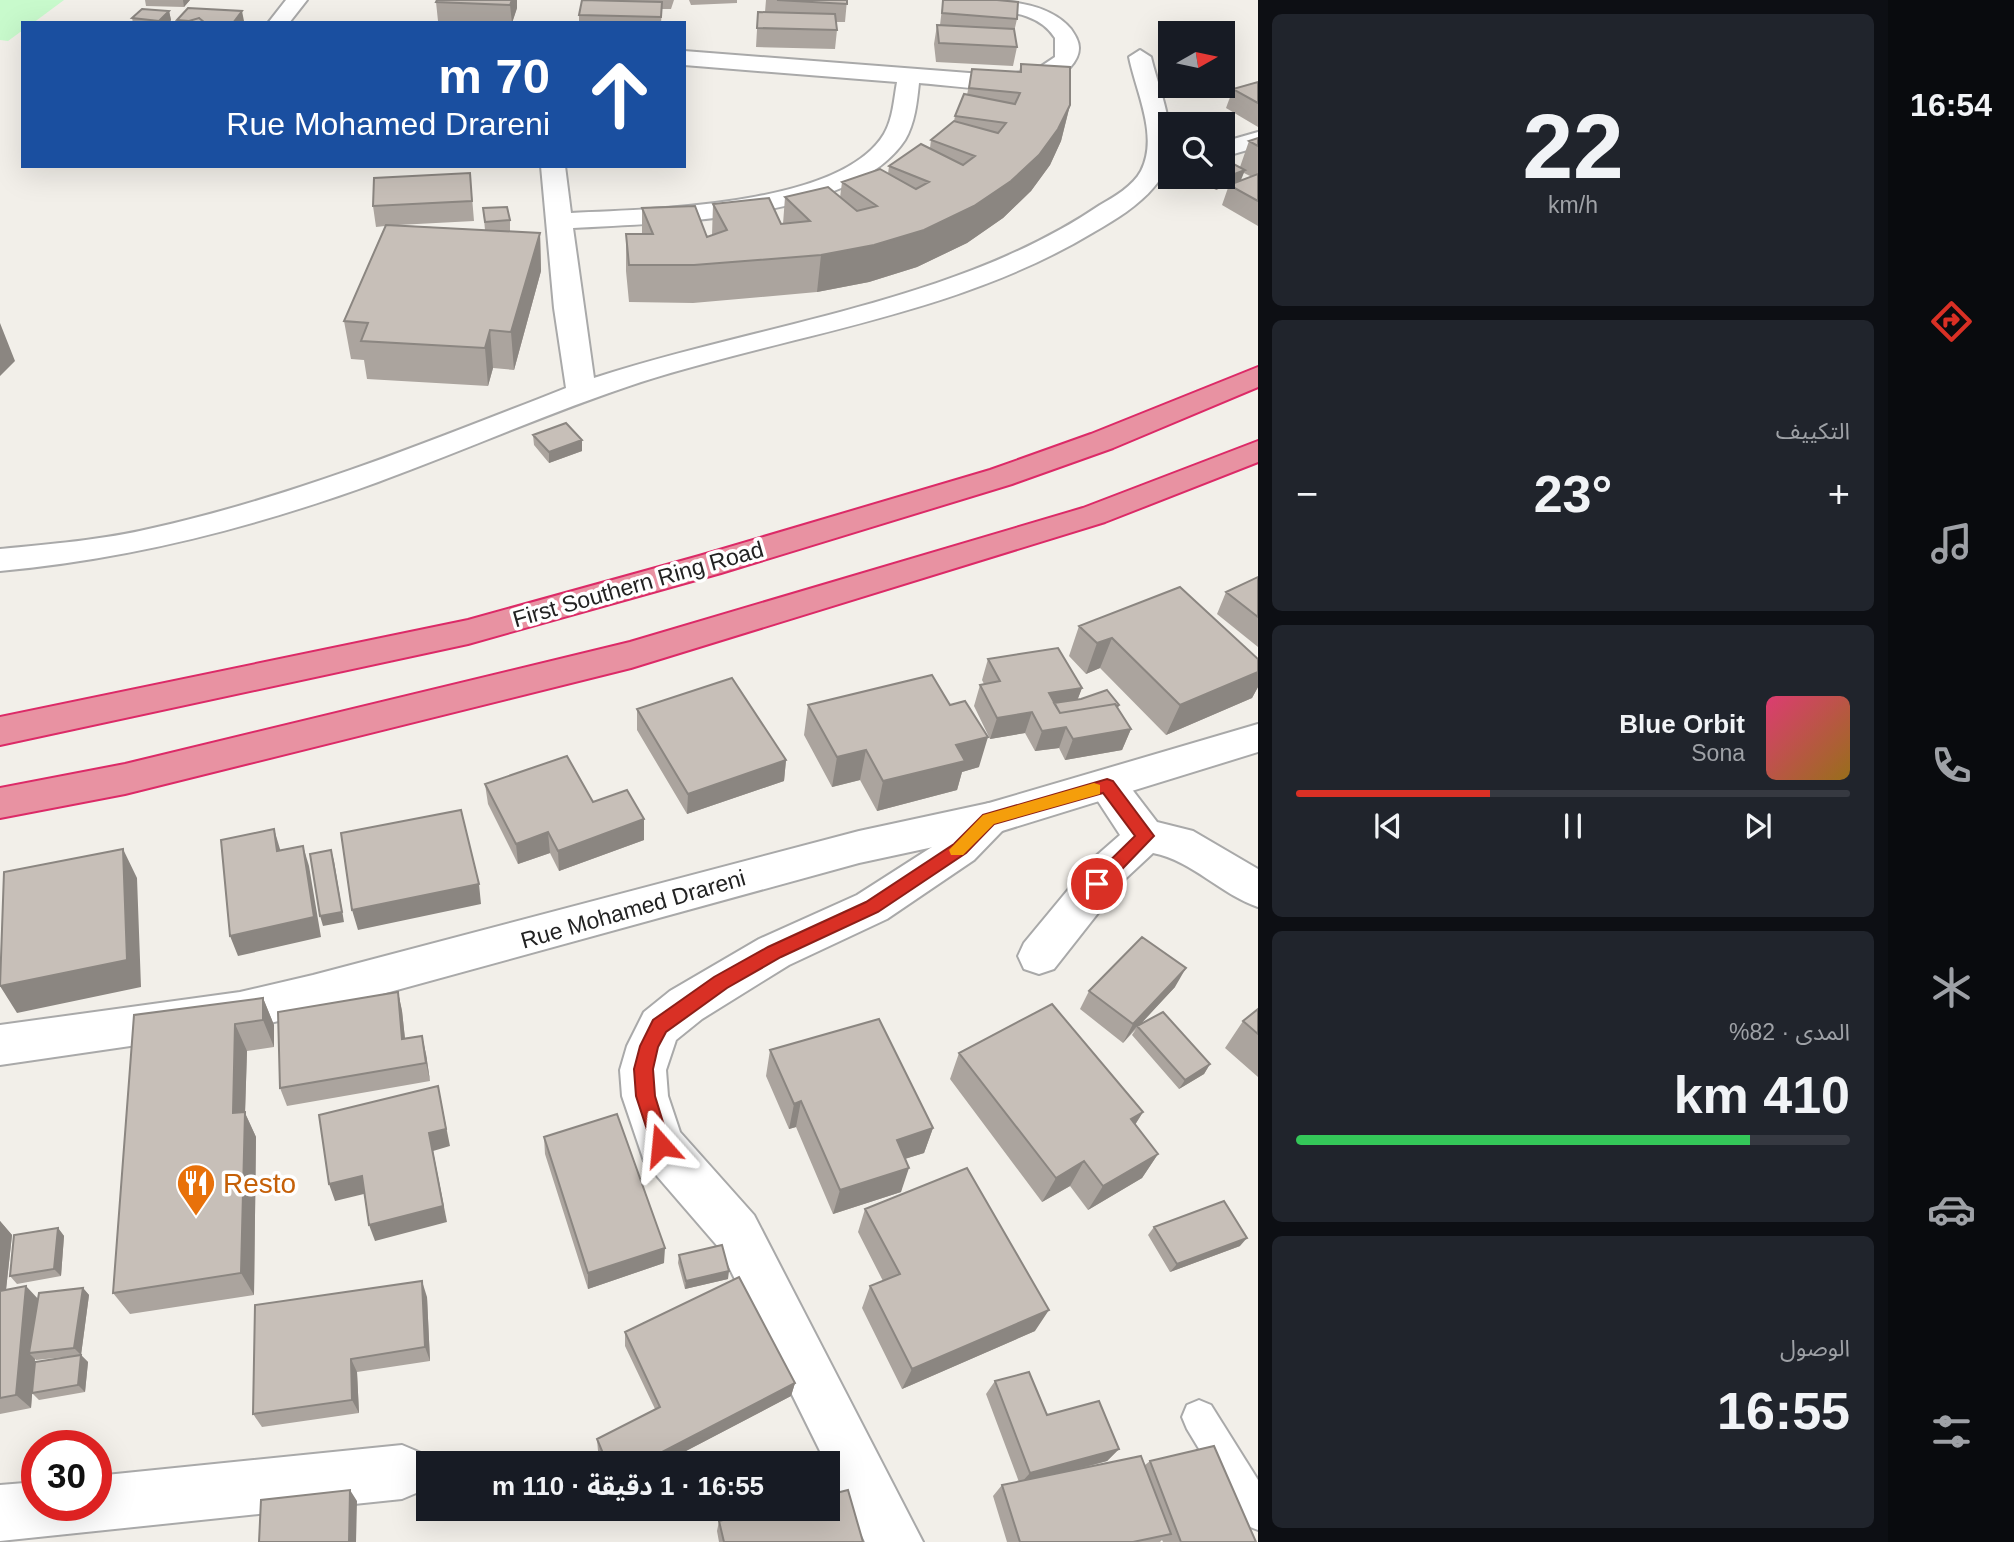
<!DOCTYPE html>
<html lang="ar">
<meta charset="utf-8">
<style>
:root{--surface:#171b24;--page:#20242c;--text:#f1f3f6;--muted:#9ea1a6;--line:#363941;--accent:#d93025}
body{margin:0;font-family:Helvetica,"Noto Sans Arabic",sans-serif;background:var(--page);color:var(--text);direction:rtl;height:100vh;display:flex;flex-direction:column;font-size:26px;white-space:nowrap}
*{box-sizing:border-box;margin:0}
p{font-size:23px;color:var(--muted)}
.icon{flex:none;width:38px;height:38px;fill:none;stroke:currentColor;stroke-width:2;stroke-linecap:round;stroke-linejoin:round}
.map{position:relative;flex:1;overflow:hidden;direction:ltr}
.drawer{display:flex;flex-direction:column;gap:14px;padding:14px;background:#0d0f14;width:630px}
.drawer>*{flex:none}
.top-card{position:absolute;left:21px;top:21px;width:665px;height:147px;border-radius:0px;box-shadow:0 7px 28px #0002;direction:rtl;background:#1a4fa0;color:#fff;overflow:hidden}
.needle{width:46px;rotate:81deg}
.controls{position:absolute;left:1158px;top:21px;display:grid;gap:14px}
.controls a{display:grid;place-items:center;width:77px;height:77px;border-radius:0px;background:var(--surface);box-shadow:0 7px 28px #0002;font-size:35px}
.speed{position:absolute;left:21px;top:1430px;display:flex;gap:14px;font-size:35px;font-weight:700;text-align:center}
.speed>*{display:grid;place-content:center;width:91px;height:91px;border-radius:50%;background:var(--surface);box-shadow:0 7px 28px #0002;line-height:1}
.speed .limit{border:10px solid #d22;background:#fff;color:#111}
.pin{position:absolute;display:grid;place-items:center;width:60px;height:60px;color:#fff;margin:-30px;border:4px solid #fff;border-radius:50%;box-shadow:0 2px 7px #0007}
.me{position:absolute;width:77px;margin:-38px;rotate:342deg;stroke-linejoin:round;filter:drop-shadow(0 0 5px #0008)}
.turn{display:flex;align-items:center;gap:24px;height:147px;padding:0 21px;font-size:32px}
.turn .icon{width:91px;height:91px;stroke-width:2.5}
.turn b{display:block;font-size:49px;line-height:60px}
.big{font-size:52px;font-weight:700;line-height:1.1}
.drawer .card{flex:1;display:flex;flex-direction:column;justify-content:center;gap:10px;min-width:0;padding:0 24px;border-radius:10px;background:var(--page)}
.drawer .dial{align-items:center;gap:0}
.dial b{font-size:91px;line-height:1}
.song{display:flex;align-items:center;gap:21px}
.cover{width:84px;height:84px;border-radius:10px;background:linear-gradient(135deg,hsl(340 70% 55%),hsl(40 70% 35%))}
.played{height:7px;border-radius:4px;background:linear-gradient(90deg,var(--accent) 35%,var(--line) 35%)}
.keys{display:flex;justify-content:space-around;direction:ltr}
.heat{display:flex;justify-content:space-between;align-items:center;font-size:38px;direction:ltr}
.charge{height:10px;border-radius:5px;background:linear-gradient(90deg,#34c759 82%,var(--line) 0)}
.trip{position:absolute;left:416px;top:1451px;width:424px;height:70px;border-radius:0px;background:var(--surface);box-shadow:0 7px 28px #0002;font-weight:700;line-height:70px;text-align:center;direction:rtl}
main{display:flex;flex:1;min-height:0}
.tab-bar{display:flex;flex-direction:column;width:126px;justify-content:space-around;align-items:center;background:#090b0e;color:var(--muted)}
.tab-bar .icon{width:49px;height:49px}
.tab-bar .selected{color:var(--accent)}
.tab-bar b{font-size:32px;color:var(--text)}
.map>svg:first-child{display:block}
.park{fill:#c8facc}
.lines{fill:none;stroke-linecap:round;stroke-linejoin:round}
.service-casing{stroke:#a9a9a9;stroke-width:4}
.minor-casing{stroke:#a9a9a9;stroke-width:4}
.tertiary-casing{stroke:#a9a9a9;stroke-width:4}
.motorway-casing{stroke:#dc2a67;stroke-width:4}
.service{fill:#fff;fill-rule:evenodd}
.minor{fill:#fff;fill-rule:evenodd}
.tertiary{fill:#fff;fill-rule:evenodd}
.motorway{fill:#e892a2;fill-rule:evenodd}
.wall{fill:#aba49e;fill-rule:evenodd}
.shaded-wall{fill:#8b8681}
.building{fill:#c7bfb8;stroke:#8b8681;stroke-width:2}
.route{fill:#d93025;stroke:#8d1f18;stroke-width:2}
.slow{fill:#f59e0b}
.labels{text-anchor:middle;stroke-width:7;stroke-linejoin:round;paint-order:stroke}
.street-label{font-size:23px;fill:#222;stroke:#fff}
.near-food-label{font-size:28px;fill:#c56008;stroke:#fff;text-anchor:start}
</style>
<main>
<nav class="tab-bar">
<b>16:54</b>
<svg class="icon selected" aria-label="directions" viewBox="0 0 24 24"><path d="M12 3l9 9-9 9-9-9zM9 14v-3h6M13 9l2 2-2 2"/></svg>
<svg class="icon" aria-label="music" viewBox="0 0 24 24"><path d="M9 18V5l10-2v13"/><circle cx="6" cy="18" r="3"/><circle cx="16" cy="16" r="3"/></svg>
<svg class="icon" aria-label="phone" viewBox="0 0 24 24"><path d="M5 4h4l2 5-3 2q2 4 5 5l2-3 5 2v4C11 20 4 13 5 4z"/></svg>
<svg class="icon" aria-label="climate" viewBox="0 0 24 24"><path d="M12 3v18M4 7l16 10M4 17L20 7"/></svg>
<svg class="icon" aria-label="car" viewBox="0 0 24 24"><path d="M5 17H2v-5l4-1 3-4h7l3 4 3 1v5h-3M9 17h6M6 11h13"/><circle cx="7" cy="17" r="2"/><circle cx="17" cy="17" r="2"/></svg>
<svg class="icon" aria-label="filters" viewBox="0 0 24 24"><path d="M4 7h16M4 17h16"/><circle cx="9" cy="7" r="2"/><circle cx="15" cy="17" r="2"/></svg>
</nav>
<section class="drawer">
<div class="card dial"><b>22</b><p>km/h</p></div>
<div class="card"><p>التكييف</p>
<div class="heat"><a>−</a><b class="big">23°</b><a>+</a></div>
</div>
<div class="card">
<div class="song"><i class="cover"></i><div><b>Blue Orbit</b><p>Sona</p></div></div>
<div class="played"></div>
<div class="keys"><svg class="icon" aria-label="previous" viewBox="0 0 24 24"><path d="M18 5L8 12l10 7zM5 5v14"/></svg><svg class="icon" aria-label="pause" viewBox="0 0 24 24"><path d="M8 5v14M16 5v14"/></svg><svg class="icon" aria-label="next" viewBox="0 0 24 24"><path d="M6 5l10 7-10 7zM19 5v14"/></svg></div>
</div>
<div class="card"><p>المدى · 82%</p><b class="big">410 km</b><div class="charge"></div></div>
<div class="card"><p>الوصول</p><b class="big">16:55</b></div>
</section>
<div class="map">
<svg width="1258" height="1542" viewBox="0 0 1258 1542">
<rect width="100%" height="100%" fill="#f2efe9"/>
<path class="park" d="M0 0H64L33 23H23V30L8 41 0 40Z"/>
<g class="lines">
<g class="service-casing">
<path id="service" d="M1199 1400 1211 1405 1258 1480V1530L1245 1525 1187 1429 1182 1417 1187 1405Z"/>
</g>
<g class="minor-casing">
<path id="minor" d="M286 0H307L289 23H268Z
M962 0C998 0 1047 0 1071 29 1075 35 1079 41 1079 48 1079 62 1064 75 1052 80 1012 97 961 86 919 83 917 102 915 123 905 140 852 221 661 223 573 228L594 378C758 324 956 303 1100 205 1114 197 1133 186 1141 171 1159 136 1136 92 1129 57L1140 50 1151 57C1161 99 1187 149 1154 187 1138 206 1115 220 1094 232 957 315 791 334 641 382 552 411 466 450 378 482 255 527 131 559 0 571V549C51 544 103 540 153 528 295 496 431 441 566 388L554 308 541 166H565L571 213C649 209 840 207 884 134 893 119 894 98 897 82L684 65V51L995 75 1034 71 1055 57V38C1031 0 975 18 962 0Z
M1258 132V147L1223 157V142Z
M1107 771 1121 775 1157 822 1193 831 1258 869V907C1220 894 1193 861 1153 853L1124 880 1054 969 1039 974 1024 969 1018 956 1024 943 1096 856 1120 835 1088 786 1093 775Z
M989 803 1003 808 1009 819 1003 830 974 860 887 919 789 965 702 1019 676 1040 666 1070 668 1096 680 1132 754 1215 923 1542H865L720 1249 644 1161 622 1096 620 1070 627 1046 644 1012 670 991 759 939 857 895 946 838 975 808Z
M402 1445 421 1453 429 1470 421 1491 402 1499 0 1541V1485L37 1482V1505H96V1476Z"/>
</g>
<g class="tertiary-casing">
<path id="tertiary" d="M1258 724V752L989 835 859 863 313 1013 240 1030 0 1065V1025L240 992 313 975 859 831 989 803Z"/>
</g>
<g class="motorway-casing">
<path id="motorway" d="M1258 367V387L1113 448 1012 484 721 573 468 644 0 745V717L468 620 699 556 990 470 1091 434Z
M1258 441V462L1105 522 631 668 125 794 0 818V788L125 764 630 642 1083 508Z"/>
</g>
<use href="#service" class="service"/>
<use href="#minor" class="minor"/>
<use href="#tertiary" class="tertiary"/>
<use href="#motorway" class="motorway"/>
</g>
<path class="wall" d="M145 0H202H190L184 7 146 6Z
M517 0V8L512 23 438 21 436 2Z
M582 0H674L671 9H662L661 23H579V15Z
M689 0H737V3L691 5Z
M766 0H847L845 22H836L837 30 835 49 756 47 758 12H765Z
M943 0 1017 19 1014 32 1017 47 1013 66 936 62 934 44 937 25H940Z
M169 11 171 20 169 23H133L132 18Z
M1021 64 1070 105 1061 141 1050 165 1031 191 1003 218 967 243 917 267 869 282 817 292 693 303 629 302 626 271V234H642V208L707 237 712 235 713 204 783 224 785 197 840 198 842 182 888 174 889 166 930 148 931 140 954 121 955 116 967 95 972 69 1019 72Z
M1258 82V127L1226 108 1233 89Z
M1258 138V226L1222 205 1229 185 1252 177 1244 173 1216 190 1197 180 1198 177H1223L1240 167 1249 141Z
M470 173 474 221 398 225 485 230 483 208 510 220V231H503L540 233 541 271 514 370 493 368 488 386 367 379 364 360 351 359 344 321 385 226 376 227 373 206Z
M533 435 582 440V451L549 463 534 445Z
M1258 577V647L1217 614 1226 592Z
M1079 626 1258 659V687L1252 698 1166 735 1100 668 1086 674 1069 656Z
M988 659 1082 688 1077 700 1118 708 1131 729 1122 750 1065 760 1059 748 1035 751 1025 733 990 739 974 706 980 685 984 684 982 680Z
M808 705 979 767 962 772 957 790 877 811 860 780 832 787 804 735Z
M637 709 786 760 784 781 687 814 637 730Z
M485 784 593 802 644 819V840L559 871 550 853 518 864 488 804Z
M1175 987 1140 1024 1210 1064 1204 1074 1179 1089 1132 1035 1136 1029 1123 1043 1080 1009 1089 991Z
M398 992 402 1011 405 1039 426 1054 430 1081 287 1106 280 1088Z
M263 998 274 1025V1047L247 1051 245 1113 256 1137 254 1295 130 1314 113 1293 134 1015Z
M1258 1009V1077L1225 1048 1243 1021Z
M770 1050 933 1128 924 1153 905 1159 901 1192 833 1214 796 1127 789 1129 766 1076Z
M959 1053 1143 1112 1135 1125 1158 1154 1142 1178 1088 1210 1070 1186 1042 1202 950 1079Z
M544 1137 664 1263 588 1289 545 1154Z
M865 1209 1035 1331 902 1389 862 1308 870 1286 883 1281 858 1232Z
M0 1221 12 1235 6 1290 38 1300 83 1288 89 1295 81 1355 88 1362 85 1392 39 1400 32 1393 31 1408 0 1414ZM74 1356 33 1388 35 1359 36 1360Z
M1154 1227 1240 1246 1170 1272 1148 1235Z
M58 1228 64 1236 61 1276 17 1284 10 1276Z
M679 1255 728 1279 685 1289 678 1263Z
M427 1297 430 1361 357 1372 359 1413 262 1427 253 1414Z
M625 1332 795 1383 791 1396 663 1463H603L598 1451 597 1439 655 1409 625 1346Z
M995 1381 1047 1415 1119 1449 1107 1461 1076 1470 1145 1465 1150 1461 1256 1542H1163L1162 1540 1160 1542H1007L993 1496 1002 1485 1019 1482 986 1394Z
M719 1521 863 1542H719L717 1531Z"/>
<path class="shaded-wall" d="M183 0H190L184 7Z
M512 0H517V8L512 23 510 5Z
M169 11 171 20 169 23H159V21Z
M242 11 244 21 243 23H233Z
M1070 105 1061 141 1050 165 1031 191 1003 218 967 243 917 267 869 282 817 292 821 255Z
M1245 170 1241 180 1216 190 1219 180Z
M540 233 541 271 514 370 511 332Z
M0 323 15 361 0 376Z
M490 330 493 368 488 386 485 348Z
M582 440V451L549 463V452Z
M1112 638 1100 668 1086 674 1097 643Z
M1258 672V687L1252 698 1166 735 1180 705Z
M1082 688 1074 709 1053 712 1049 693Z
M1119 705 1115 716 1066 728 1059 748 1035 751 1042 731Z
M1032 712 1025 733 990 739 997 718Z
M1131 729 1122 750 1065 760 1073 739Z
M988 737 979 767 962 772 957 790 877 811 883 781 956 745Z
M866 750 860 780 832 787 837 757Z
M786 760 784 781 687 814 688 794Z
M644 819V840L559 871 558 851Z
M274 829 280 849 283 871 277 851Z
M548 832 550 853 518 864 516 844Z
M303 846 309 866 321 937 238 956 230 936Z
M123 849 137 878 141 987 17 1013 0 986Z
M331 850 334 861 344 922 323 926 320 916Z
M479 884 481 904 358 930 352 910Z
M1186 968 1175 987 1138 1027 1137 1026 1123 1043 1133 1024Z
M398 992 402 1011 407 1057 402 1039Z
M263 998 274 1025V1047L263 1020Z
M235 1024 247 1051 245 1113 256 1137 254 1295 241 1273 233 1113Z
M422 1036 426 1054 430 1081 426 1063Z
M1210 1064 1204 1074 1179 1089 1185 1080Z
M438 1086 450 1146 433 1151 447 1222 375 1241 369 1225 429 1133Z
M801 1101 796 1127 789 1129 794 1104Z
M1143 1112 1127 1137 1131 1119Z
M933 1128 924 1153 888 1164 897 1140Z
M1158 1154 1142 1178 1088 1210 1103 1186Z
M1084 1161 1070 1186 1042 1202 1056 1178Z
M909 1168 901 1192 833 1214 840 1190Z
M362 1176 368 1193 335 1201 329 1184Z
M0 1221 12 1235 4 1308 0 1303Z
M58 1228 64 1236 61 1276 54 1269Z
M1247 1238 1240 1246 1170 1272 1177 1264Z
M665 1248 664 1263 588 1289V1273Z
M729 1271 728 1279 685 1289 686 1281Z
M422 1281 427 1297 430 1361 425 1347Z
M26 1286 40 1301 29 1353 35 1359 31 1408 16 1395Z
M83 1288 89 1295 81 1355 74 1348Z
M1049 1310 1035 1331 902 1389 912 1369Z
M81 1355 88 1362 85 1392 78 1385Z
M351 1359 357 1372 359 1413 352 1400Z
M795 1383 791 1396 663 1463H641Z
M1119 1449 1107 1461 1020 1484 1030 1473Z
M350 1490 357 1501 356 1542H349Z"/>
<path class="building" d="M437 0H512L510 5 436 2Z
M582 0 662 2 661 17 579 15Z
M777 0H847V4Z
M943 0H997L1018 2 1017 19 942 13Z
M188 8 242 11 233 23 204 22 199 18 189 21 177 20Z
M142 9 169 11 159 21 132 18Z
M758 12 835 14 837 30 757 28Z
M199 18 205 23H182Z
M937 25 1014 29 1017 47 939 43Z
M1021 64 1070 67V105L1058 129 1039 155 1011 181 974 206 924 230 874 245 821 255 694 265H629L626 234H653L642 208 695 206 707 237 727 230 713 204 769 198 781 224 810 221 785 197 828 187 857 211 877 206 842 182 880 169 916 189 929 182 889 166 921 144 963 165 975 156 931 140 954 121 998 133 1006 123 955 116 964 94 1015 104 1020 93 969 88 972 69 1021 72Z
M1258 82V103L1233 89Z
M1258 138V146L1249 141Z
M1226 160 1245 170 1219 180 1214 177H1223V161Z
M470 173 472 201 373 206 374 178Z
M1258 174V201L1229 185Z
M507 207 510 220 485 222 483 208Z
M386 225 540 233 511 332 490 330 485 348 361 341 368 323 344 321Z
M566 423 582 440 549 452 533 435Z
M1258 577V617L1226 592Z
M1180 587 1258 659V672L1180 705 1112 638 1097 643 1079 626Z
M1058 648 1082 688 1049 693 1060 713 1115 704 1131 729 1073 739 1066 727 1042 731 1032 712 997 718 980 685 1000 681 988 659Z
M932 675 950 705 965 701 988 737 956 745 965 761 883 781 866 750 837 757 808 705Z
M732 678 786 760 688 794 637 709Z
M1107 690 1119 705 1117 706 1115 704 1060 713 1054 703 1081 699Z
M567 756 593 802 627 790 644 819 558 851 548 832 516 844 485 784Z
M461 810 479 884 352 910 341 833Z
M274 829 277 851 303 846 314 917 230 936 221 840Z
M123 849 127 960 0 986 4 872Z
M331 850 342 912 320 916 310 854Z
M1142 937 1186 968 1133 1024 1089 991Z
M398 992 402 1039 422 1036 426 1063 280 1088 278 1012Z
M263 998V1020L235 1024 233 1113 245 1112 241 1273 113 1293 134 1015Z
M1052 1004 1143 1112 1131 1119 1158 1154 1103 1186 1084 1161 1056 1178 959 1053Z
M1258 1009V1034L1243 1021Z
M1163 1012 1210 1064 1185 1080 1137 1026Z
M879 1019 933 1128 897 1140 909 1168 840 1190 801 1101 794 1104 770 1050Z
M438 1086 446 1129 429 1133 443 1206 369 1225 362 1176 329 1184 319 1115Z
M617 1114 665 1248 588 1273 544 1137Z
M967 1168 1049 1310 912 1369 870 1286 900 1274 865 1209Z
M1224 1201 1247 1238 1177 1264 1154 1227Z
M58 1228 54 1269 10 1276 14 1235Z
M722 1245 729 1271 686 1281 679 1255Z
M739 1277 795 1383 641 1463H607L597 1439 660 1407 625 1332Z
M422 1281 425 1347 351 1359 352 1400 253 1414 255 1305Z
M26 1286 16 1395 0 1398V1291Z
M83 1288 74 1348 29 1353 39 1293Z
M81 1355 78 1385 32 1393 35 1362Z
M1029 1372 1047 1415 1099 1401 1119 1449 1030 1473 995 1381Z
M1214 1446 1256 1542H1181L1150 1461Z
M1141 1456 1171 1534 1133 1542H1020L1002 1485Z
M350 1490 349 1542H259L261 1500Z
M848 1490 863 1542H724L719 1521 770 1508H828V1495Z"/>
<path class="route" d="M1107 779 1113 781 1154 836 1103 889H1091L1089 884 1091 879 1135 836 1103 793 994 824 966 853 878 912 781 957 727 988 666 1032 658 1047 653 1069 655 1096 670 1145 668 1151 661 1154 654 1151 636 1096 634 1069 640 1046 653 1020 714 977 768 947 866 902 954 844 983 815Z"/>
<path class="slow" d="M1094 783 1100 785V794L994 824 963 855H951L949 850 983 815Z"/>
<defs>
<g id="restaurant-pin" transform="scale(2.0125)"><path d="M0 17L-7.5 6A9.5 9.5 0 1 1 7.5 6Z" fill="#e8710a" stroke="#fff"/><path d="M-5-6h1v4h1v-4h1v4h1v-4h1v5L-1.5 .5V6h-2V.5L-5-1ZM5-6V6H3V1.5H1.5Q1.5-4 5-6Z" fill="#fff"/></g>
</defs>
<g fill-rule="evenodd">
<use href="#restaurant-pin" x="196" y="1183"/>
</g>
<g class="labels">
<g class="street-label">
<text transform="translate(638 584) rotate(-16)" y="8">First Southern Ring Road</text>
<text transform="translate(633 909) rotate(-16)" y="8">Rue Mohamed Drareni</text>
</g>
<g class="near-food-label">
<text x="223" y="1193">Resto</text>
</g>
</g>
</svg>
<div class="controls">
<a><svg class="needle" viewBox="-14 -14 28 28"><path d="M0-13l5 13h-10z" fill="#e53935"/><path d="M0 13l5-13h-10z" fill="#9ea1a6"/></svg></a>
<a><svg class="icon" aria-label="search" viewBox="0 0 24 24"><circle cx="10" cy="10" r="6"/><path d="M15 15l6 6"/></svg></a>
</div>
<div class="speed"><div class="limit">30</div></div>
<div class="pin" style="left:1097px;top:884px;background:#d93025"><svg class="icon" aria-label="arrive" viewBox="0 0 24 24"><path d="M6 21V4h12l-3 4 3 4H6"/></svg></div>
<svg class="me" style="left:661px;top:1145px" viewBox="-20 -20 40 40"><path d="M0-17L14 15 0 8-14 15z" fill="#d93025" stroke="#fff" stroke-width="4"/></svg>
<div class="trip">16:55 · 1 دقيقة · 110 m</div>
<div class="top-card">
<div class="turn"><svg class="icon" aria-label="ahead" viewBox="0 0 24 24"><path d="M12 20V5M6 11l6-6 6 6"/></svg><div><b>70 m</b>Rue Mohamed Drareni</div></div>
</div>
</div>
</main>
